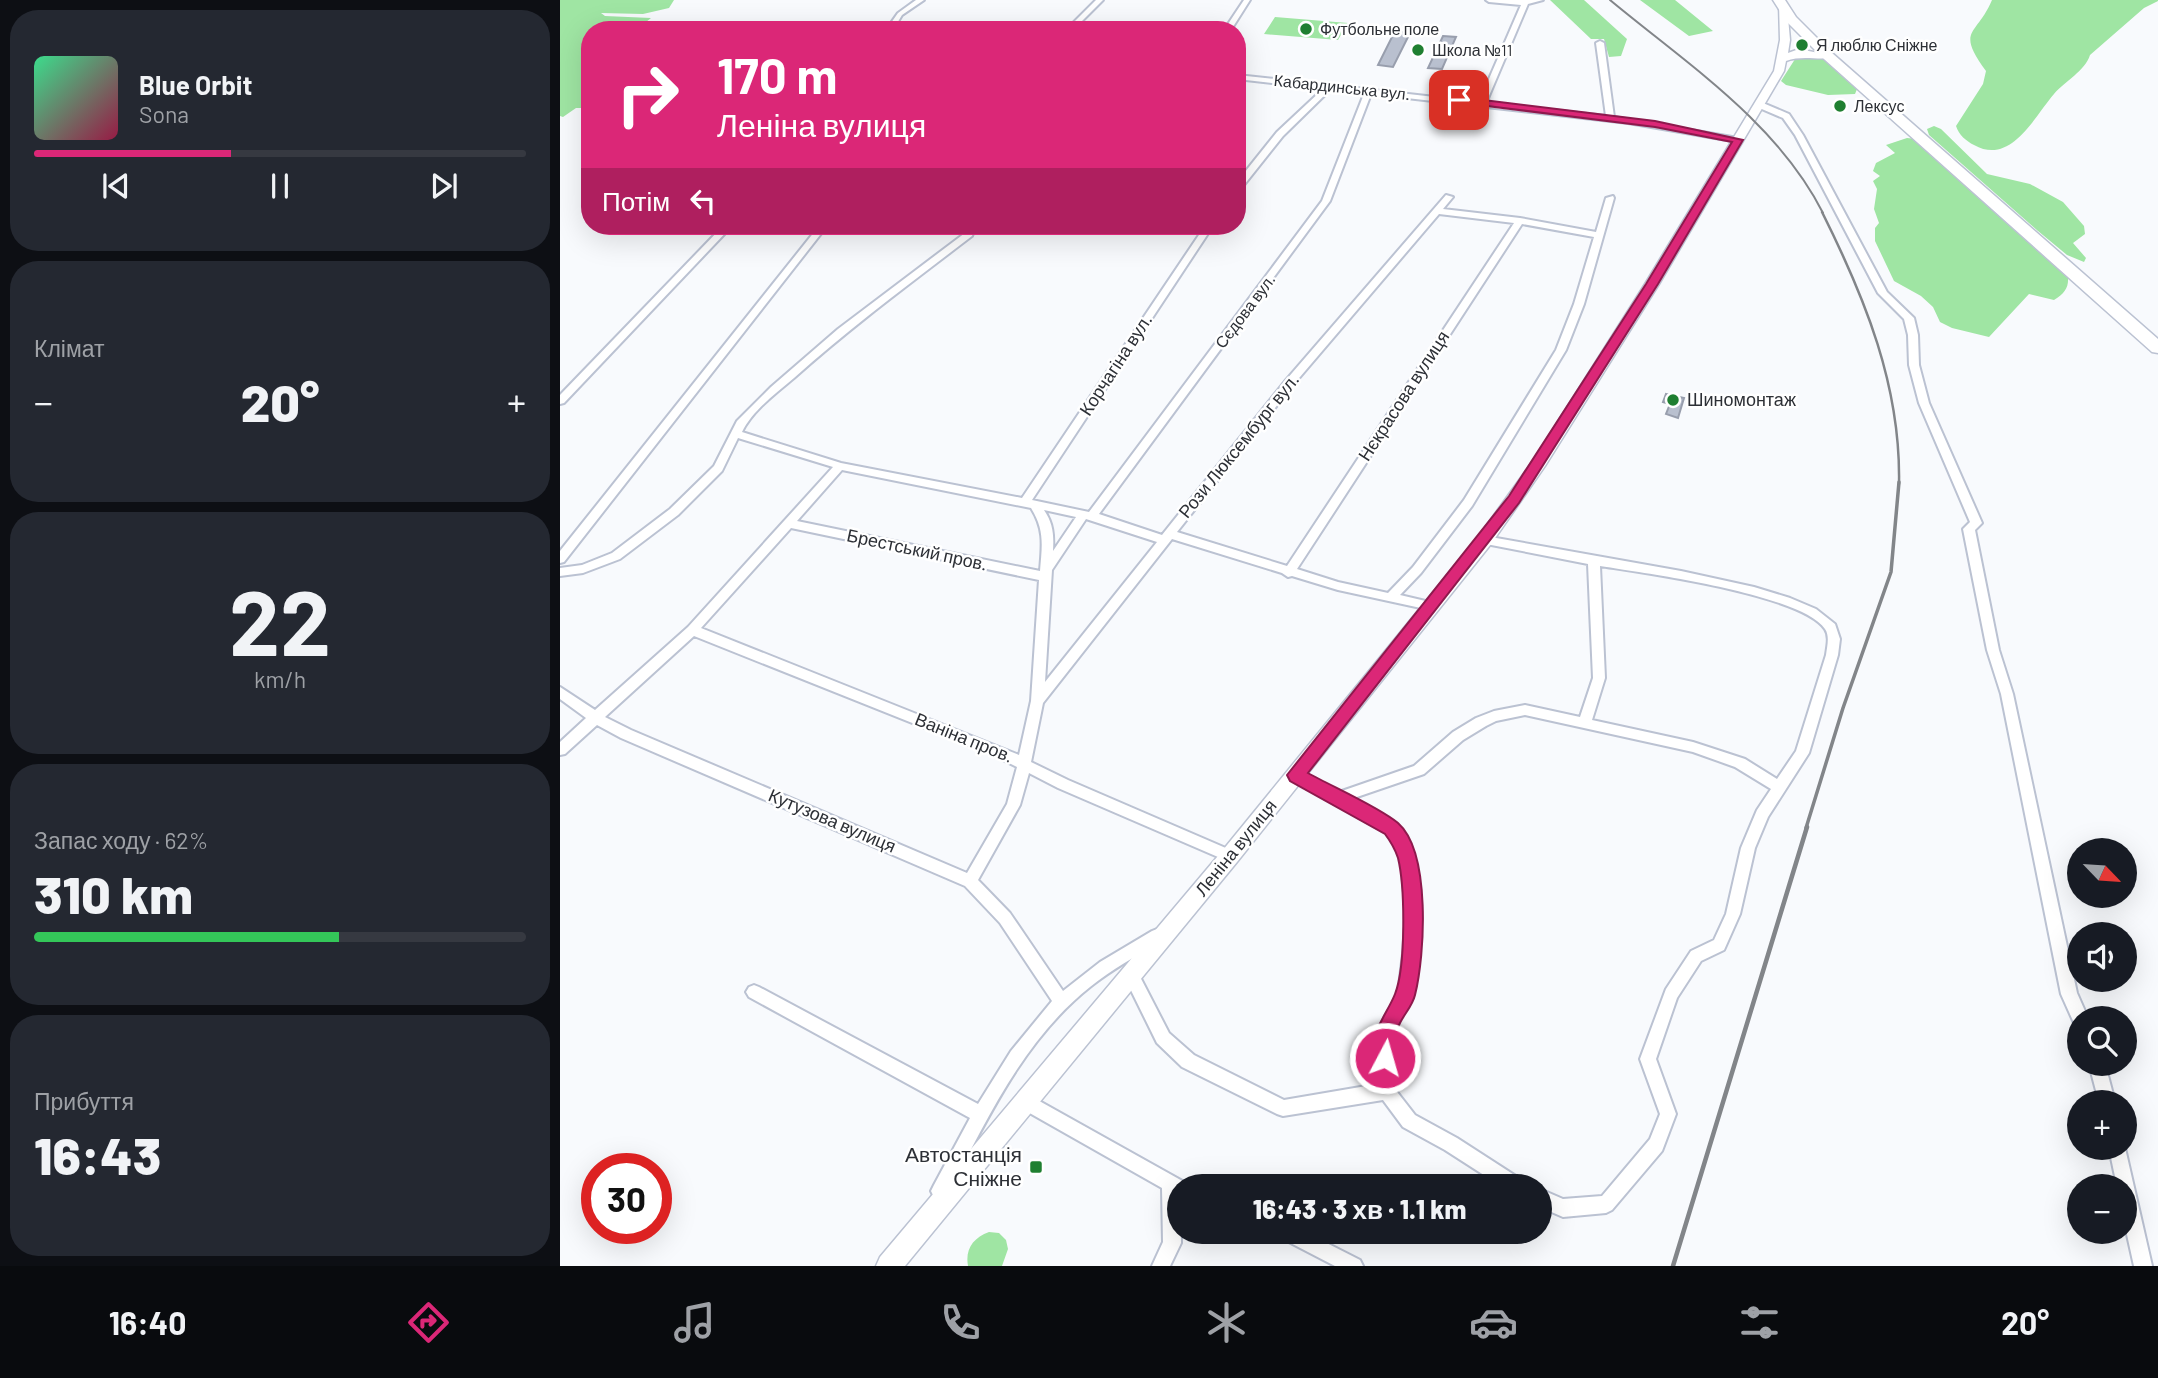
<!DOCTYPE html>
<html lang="uk">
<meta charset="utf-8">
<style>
:root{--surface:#171b24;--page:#242831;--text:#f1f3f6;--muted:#9ea1a6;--line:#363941;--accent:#db2777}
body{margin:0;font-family:Barlow,sans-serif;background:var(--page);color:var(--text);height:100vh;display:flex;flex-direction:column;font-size:26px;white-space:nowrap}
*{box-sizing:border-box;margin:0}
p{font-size:23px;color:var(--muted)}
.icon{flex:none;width:38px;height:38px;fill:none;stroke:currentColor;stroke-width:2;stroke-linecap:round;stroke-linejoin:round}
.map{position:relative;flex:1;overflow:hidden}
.side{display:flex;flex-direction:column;gap:10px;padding:10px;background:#0d0f14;width:560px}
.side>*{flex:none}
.top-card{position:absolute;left:21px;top:21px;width:665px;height:214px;border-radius:28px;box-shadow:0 7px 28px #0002;background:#db2777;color:#fff;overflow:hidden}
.needle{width:46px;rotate:115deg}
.buttons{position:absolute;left:1507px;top:838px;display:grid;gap:14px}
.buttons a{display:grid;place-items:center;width:70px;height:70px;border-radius:50%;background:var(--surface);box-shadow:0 7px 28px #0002;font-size:35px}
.speed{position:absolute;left:21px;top:1153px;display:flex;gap:14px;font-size:35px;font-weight:700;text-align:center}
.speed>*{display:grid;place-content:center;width:91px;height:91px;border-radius:50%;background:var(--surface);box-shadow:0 7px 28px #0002;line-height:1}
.speed .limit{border:10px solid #d22;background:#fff;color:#111}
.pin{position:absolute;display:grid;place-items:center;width:60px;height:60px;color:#fff;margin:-30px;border-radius:14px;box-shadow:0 4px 10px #0006}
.me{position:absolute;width:77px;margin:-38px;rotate:6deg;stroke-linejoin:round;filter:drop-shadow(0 0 5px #0008)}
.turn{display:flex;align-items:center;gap:24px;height:147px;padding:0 21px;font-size:32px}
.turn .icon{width:91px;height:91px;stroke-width:2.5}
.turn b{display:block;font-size:49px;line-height:60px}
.then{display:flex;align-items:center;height:66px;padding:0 21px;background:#0003;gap:14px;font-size:26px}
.big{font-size:52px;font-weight:800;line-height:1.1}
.side .card{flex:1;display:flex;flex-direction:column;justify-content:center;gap:10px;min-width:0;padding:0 24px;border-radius:28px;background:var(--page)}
.side .dial{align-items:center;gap:0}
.dial b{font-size:91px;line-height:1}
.song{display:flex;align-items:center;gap:21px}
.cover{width:84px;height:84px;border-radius:10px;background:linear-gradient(135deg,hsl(150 70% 55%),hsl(340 70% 35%))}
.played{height:7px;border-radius:4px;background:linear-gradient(90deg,var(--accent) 40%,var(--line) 40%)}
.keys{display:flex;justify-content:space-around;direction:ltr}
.heat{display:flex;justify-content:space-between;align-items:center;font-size:38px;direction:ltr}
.charge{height:10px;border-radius:5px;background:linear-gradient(90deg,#34c759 62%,var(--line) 0)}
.trip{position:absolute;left:607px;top:1174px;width:385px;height:70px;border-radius:35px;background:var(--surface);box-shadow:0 7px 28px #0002;font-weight:800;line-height:70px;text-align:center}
.dock{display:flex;height:112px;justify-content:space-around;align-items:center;background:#090b0e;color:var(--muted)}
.dock .icon{width:49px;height:49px}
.dock .on{color:var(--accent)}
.dock b{font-size:32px;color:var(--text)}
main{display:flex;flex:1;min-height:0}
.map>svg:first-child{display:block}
.green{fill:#9fe5a3}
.building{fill:#b9c0cf;stroke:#989ead;stroke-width:2}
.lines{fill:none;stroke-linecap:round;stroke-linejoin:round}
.street-casing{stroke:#bbc2d2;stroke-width:4}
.secondary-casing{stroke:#bbc2d2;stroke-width:3}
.primary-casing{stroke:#bbc2d2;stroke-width:3}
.street{fill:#fff;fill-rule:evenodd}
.secondary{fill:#fff;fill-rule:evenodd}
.primary{fill:#fff;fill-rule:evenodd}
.rail-far3{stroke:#828589;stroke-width:2}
.rail-far2{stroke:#828589;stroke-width:2.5}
.rail-far1{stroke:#828589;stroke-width:3.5}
.rail{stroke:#828589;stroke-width:4.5}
.route{fill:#db2777;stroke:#8e194d;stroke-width:2}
.poi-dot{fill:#1f7f31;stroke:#fff;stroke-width:2.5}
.labels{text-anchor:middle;stroke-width:5;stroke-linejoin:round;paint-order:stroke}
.far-poi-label{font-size:16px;fill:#2d3036;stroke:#fff;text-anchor:start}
.far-street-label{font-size:16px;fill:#2d3036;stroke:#fff}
.street-label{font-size:18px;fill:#2d3036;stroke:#fff}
.poi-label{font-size:18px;fill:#2d3036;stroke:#fff;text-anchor:start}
.near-poi-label{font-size:21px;fill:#2d3036;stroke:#fff;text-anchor:end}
</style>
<main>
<section class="side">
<div class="card">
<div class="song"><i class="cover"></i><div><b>Blue Orbit</b><p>Sona</p></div></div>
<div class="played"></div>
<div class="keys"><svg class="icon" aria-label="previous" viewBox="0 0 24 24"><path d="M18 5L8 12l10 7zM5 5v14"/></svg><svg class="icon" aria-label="pause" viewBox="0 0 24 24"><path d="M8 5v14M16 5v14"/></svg><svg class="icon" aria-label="next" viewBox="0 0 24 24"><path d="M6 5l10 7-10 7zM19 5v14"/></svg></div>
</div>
<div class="card"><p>Клімат</p>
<div class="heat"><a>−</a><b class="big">20°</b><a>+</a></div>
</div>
<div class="card dial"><b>22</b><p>km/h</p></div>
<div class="card"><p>Запас ходу · 62%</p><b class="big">310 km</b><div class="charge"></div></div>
<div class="card"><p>Прибуття</p><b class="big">16:43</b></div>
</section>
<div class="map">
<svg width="1598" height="1266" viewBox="0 0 1598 1266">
<rect width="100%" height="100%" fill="#f8fafd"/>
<path class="green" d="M0 0H114L109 8 83 14 41 13 45 16 91 18 76 30H30V108H16L3 117 0 116Z
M990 0H1024L1067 39 1061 56 1049 57 1044 39H1031Z
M1080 0H1115L1153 31 1129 36Z
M1432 0H1598V1L1584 8 1530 55C1525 71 1505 81 1494 94 1474 117 1451 166 1414 145 1406 141 1399 135 1396 126L1423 84 1426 71C1395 29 1417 36 1432 0Z
M715 17 788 23 778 40 704 34Z
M1237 56H1261L1297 89 1295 94 1268 95 1226 85 1221 81Z
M1374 126 1381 129 1427 174 1470 184 1503 202 1524 226 1525 234 1513 243 1526 258 1524 262 1507 255 1478 231 1369 135 1367 129Z
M1347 138 1357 139 1507 271C1510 285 1507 292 1494 300L1469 294 1429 337 1392 328 1380 322 1373 307 1361 296 1334 281 1315 241V228L1319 223 1314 209 1317 189 1313 181 1320 176 1313 171 1316 163 1335 153 1326 145Z
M429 1232 439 1233 446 1240 448 1249 442 1266H408C405 1249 413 1238 429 1232Z"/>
<path class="building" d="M835 31 850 33 833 67 818 65Z
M883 36 896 37 882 69 868 68Z
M1106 394 1124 398 1118 418 1106 414 1110 404 1103 402Z"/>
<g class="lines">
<g class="street-casing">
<path id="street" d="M356 0H364L342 15 333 30H326L338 13Z
M536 0H543L513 30H506Z
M684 0H690L671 30H664Z
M926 0H983L968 4 926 103 1046 116 1036 43 1040 41 1044 43 1054 117 1178 138 1182 140 1178 142 1068 123 811 94 770 201 539 514 602 535 726 380 886 195 893 197 883 209 960 218 1036 232 1046 198 1053 196 1054 198 1024 304 1006 350 912 506 861 573 840 595 874 603 876 606 874 609 870 610 778 590 732 576 728 577 722 573 612 539 483 703 471 762 508 780 675 852 677 856 675 860 670 862 665 860 498 788 469 773 460 805 418 880 450 913 503 991 540 962 592 931 597 929 602 931 604 936 602 941C578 955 552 969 530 987 462 1041 426 1122 386 1197L380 1200 374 1197 371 1191 374 1185 410 1118 189 997 186 992 189 987 194 985 199 987 418 1104 451 1051 492 1001 440 923 405 886 61 738 37 725 5 754 0 755V742L26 718 0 699V687L35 710 128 627 273 467 178 438 162 471 118 515 60 559 23 573 0 576V568L22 565 52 553 110 509 154 466 177 421 211 387 278 329 405 233 406 228 405 226H414L415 228 412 236C352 282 291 327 234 378 216 393 192 411 182 432L281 463 462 498 645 226H653L472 500 529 512 762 201 804 94 770 90 723 136 680 190H677V182L717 132 763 89 677 79V75L806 89 809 88 813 90 919 102 961 5 929 2ZM879 214 954 223 727 566 617 532 734 384ZM962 224 1034 237 1014 304 996 350 904 500 853 567 828 593 778 582 737 569ZM282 470 471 508C485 530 482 546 480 571L237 521ZM484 510 516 517 493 551C494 535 493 523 484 510ZM526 519 597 542 485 682 492 570ZM231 528 479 580 471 701 459 755 141 628ZM134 636 435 756 457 767 447 804 407 873 71 730 45 717Z
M1197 103H1203L1229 114 1243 135 1327 292 1354 318 1358 335 1359 365 1369 403 1422 523 1415 530 1439 650 1453 694 1517 993 1528 1018H1519V1025L1514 1023 1501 994 1441 694 1427 650 1403 529 1410 522 1359 403 1349 365 1348 335 1344 319 1318 293 1235 135 1223 118 1197 107Z
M163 226H172L4 403 0 404V395Z
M259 226H267L4 562 0 563V551Z
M925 536 1121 571 1194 587 1230 598 1256 609 1275 624 1280 639 1278 655 1249 753 1208 817 1195 848 1180 914 1164 950 1141 961 1117 998 1096 1059 1116 1114 1102 1151 1052 1210 1046 1213 1003 1217 980 1207V1189L1003 1199 1042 1196 1090 1139 1100 1114 1080 1059 1106 989 1131 951 1154 940 1166 914 1181 848 1197 810 1211 789 1175 767 1133 752 965 715 936 721 926 726 903 740 864 774 791 799 836 825 848 841 855 861 860 913 859 954 853 996 836 1026 834 1088 855 1115 897 1138 962 1180 964 1186H941L885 1150 843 1127 823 1100 723 1116 717 1114 622 1067 597 1043 563 974 566 969 571 967 576 969 609 1033 634 1055 724 1100 818 1084 820 1025 838 994 843 954 846 913 841 861 837 848 826 833 731 779 729 775 731 771 736 769 741 771 779 792 854 766 893 732 916 718 934 711 965 705 1020 717 1033 678 1028 564 921 543 919 540ZM1040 566C1084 573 1241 594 1265 629 1270 636 1267 647 1266 655L1236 751 1217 779 1185 759 1133 742 1032 720 1045 678Z
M1529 1064H1545L1555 1102H1539Z
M465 1093 626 1183 628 1186H620L621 1243 610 1266H592L603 1242 602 1188 459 1107 457 1101 459 1095Z
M1564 1146 1565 1148 1592 1266H1574L1564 1221V1186H1557L1549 1148H1564Z
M718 1232H745L800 1260 803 1266H775L721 1238Z"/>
</g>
<g class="secondary-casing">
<path id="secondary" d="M1219 4 1227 6 1230 40 1228 53 1239 49 1273 56C1264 62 1244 54 1226 61L1224 71 1099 284 985 466 931 544 677 862 345 1266H316L320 1257 663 850 919 536 975 458 1085 284 1214 71 1220 40Z"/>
</g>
<g class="primary-casing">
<path id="primary" d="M1213 0H1225L1236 17 1272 53 1598 339V353L1592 352 1264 59 1227 22Z"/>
</g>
<use href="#street" class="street"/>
<use href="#secondary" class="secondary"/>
<use href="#primary" class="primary"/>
<path class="rail-far3" d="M1050 0C1127 64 1217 122 1263 213"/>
<path class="rail-far2" d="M1262 212C1305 298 1341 386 1339 484"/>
<path class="rail-far1" d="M1246 828 1283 708 1331 572 1339 482"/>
<path class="rail" d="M1113 1266 1247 827"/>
</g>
<path class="route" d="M899 97 1095 121 1183 140 1098 284 959 503 748 773C771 786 819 807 838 823 871 852 865 955 855 995 852 1008 841 1017 838 1028 834 1041 837 1053 832 1066L825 1069 818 1066C805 1036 826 1017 835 994 846 966 845 887 838 858 835 849 831 842 825 834L730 781 727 775 949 496 1086 284 1172 142 1095 127 895 102Z"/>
<g class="poi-dot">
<circle cx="746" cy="29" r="7"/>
<circle cx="1242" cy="45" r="7"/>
<circle cx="858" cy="50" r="7"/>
<circle cx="1280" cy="106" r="7"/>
<circle cx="1113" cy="400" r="7"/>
<rect x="469" y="1160" width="14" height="14" rx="3.5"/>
</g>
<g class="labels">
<g class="far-poi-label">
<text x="760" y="35">Футбольне поле</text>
<text x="1256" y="51">Я люблю Сніжне</text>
<text x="872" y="56">Школа №11</text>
<text x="1294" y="112">Лексус</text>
</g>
<g class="far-street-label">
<text transform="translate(782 87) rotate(6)" y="6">Кабардинська вул.</text>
<text transform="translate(685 311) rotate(-53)" y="6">Сєдова вул.</text>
</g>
<g class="street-label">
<text transform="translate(556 365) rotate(-57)" y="6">Корчагіна вул.</text>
<text transform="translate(844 396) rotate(-57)" y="6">Нєкрасова вулиця</text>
<text transform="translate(679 446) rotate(-51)" y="6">Рози Люксембург вул.</text>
<text transform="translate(357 550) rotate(12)" y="6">Брестський пров.</text>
<text transform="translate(404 738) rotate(22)" y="6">Ваніна пров.</text>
<text transform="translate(272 821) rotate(23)" y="6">Кутузова вулиця</text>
<text transform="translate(676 848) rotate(-51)" y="6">Леніна вулиця</text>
</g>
<g class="poi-label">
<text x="1127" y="406">Шиномонтаж</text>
</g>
<g class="near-poi-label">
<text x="462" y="1162">Автостанція<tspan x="462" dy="24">Сніжне</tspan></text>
</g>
</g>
</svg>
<div class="buttons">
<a><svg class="needle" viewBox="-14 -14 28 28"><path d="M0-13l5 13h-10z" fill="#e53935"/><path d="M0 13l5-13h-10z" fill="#9ea1a6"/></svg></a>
<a><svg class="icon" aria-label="sound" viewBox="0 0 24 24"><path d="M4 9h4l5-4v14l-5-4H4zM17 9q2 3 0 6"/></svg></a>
<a><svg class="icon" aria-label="search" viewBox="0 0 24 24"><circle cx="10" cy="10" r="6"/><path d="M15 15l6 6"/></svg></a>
<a>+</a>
<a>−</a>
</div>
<div class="speed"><div class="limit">30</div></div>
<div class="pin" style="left:899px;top:100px;background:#d93025"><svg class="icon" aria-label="arrive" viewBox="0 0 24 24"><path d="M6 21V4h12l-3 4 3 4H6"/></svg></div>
<svg class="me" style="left:825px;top:1058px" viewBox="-20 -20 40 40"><circle r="17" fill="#db2777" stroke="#fff" stroke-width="3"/><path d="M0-11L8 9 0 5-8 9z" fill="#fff"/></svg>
<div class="trip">16:43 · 3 хв · 1.1 km</div>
<div class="top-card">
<div class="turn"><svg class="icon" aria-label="right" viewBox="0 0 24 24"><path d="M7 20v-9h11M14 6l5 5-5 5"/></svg><div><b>170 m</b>Леніна вулиця</div></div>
<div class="then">Потім<svg class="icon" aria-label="left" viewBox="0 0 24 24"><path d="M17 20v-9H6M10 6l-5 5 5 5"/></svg></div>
</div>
</div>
</main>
<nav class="dock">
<b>16:40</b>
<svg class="icon on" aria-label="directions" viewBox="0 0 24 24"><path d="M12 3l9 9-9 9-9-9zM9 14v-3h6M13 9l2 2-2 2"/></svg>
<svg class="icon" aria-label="music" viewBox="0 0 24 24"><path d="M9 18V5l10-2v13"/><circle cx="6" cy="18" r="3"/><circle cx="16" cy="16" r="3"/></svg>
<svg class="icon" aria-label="phone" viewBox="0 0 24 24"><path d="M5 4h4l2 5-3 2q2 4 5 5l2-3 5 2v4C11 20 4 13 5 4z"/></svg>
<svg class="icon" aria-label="climate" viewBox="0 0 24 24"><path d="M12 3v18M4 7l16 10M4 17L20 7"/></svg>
<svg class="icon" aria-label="car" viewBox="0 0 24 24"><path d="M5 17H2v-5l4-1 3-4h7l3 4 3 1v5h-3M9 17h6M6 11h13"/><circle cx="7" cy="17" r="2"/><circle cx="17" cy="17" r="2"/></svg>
<svg class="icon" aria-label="filters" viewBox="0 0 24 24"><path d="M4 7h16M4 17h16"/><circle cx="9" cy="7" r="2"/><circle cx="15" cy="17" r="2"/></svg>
<b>20°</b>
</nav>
